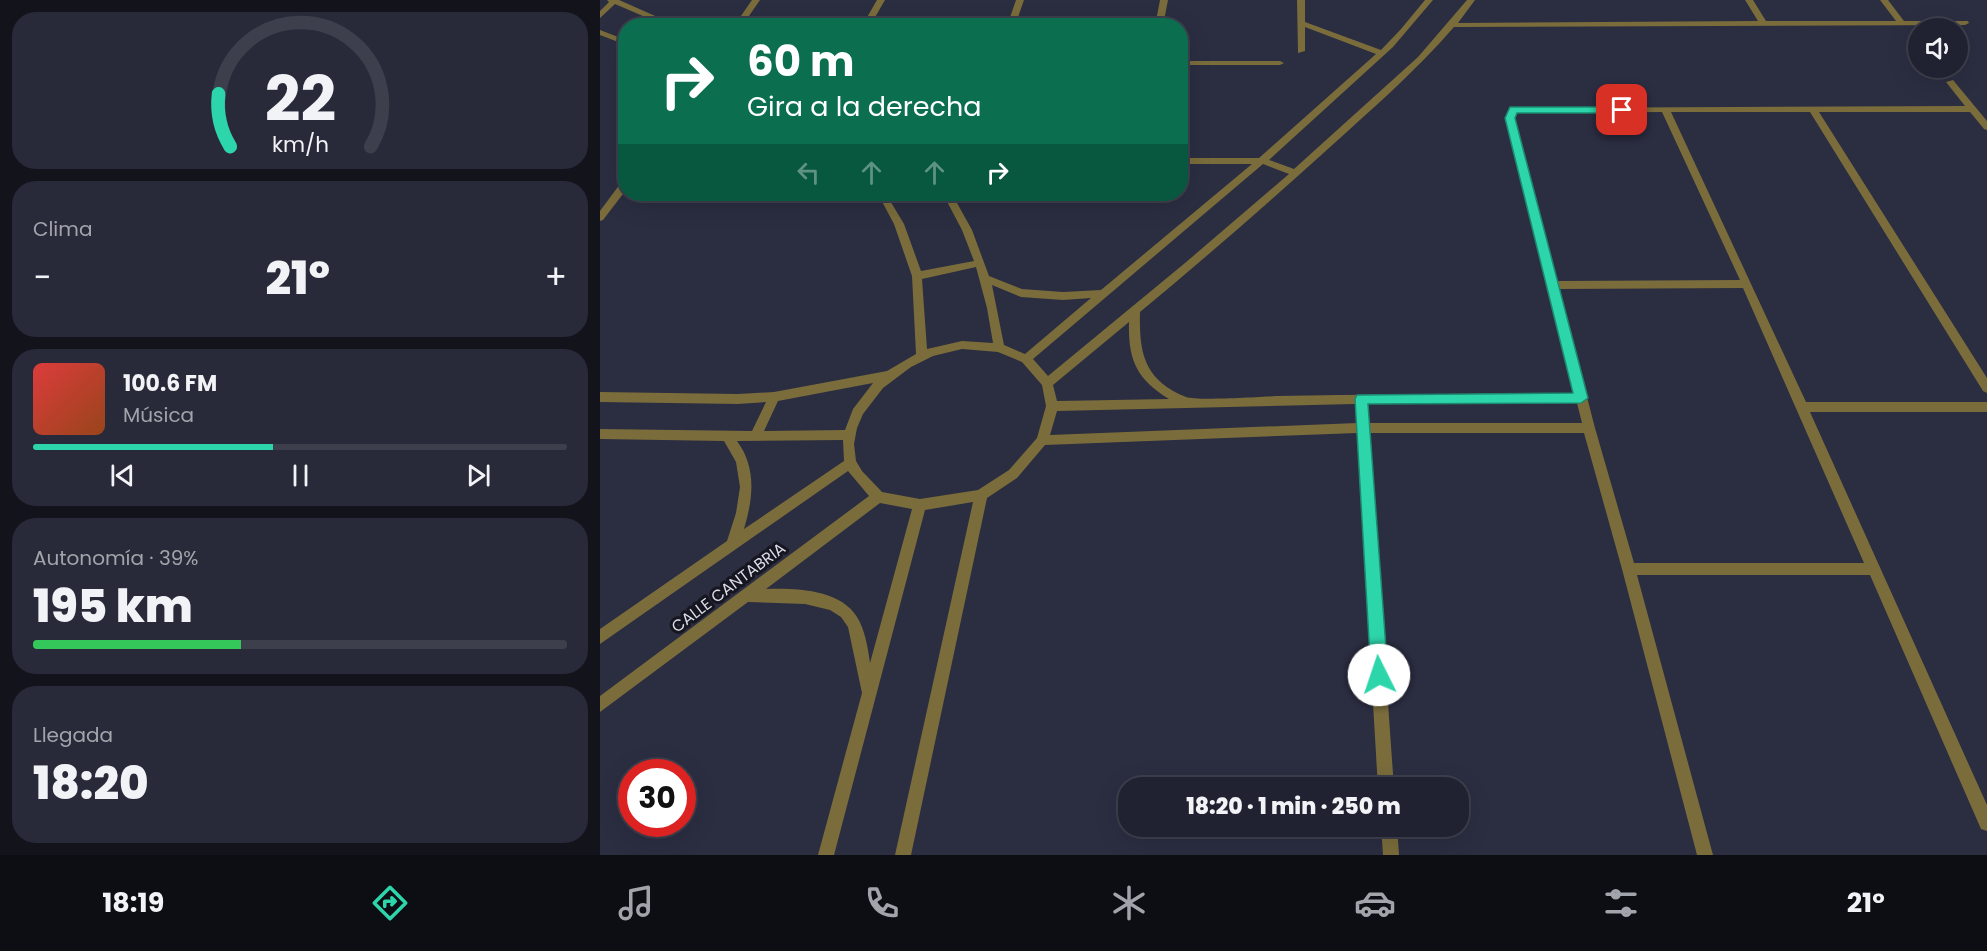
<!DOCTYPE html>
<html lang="es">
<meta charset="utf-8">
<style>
:root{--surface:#202231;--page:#282a39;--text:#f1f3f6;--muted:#a2a4ab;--line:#3d3f4d;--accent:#2dd5ab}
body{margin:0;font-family:Poppins,sans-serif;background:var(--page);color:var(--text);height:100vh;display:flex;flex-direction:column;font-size:22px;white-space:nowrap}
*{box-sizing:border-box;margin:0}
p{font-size:20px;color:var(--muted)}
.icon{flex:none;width:33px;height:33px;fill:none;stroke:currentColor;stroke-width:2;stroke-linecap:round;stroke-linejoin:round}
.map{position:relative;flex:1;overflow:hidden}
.drawer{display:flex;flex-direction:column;gap:12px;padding:12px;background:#12131b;width:600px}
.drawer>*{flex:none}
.guide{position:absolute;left:18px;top:18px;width:570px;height:183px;border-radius:24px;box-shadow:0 6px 24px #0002,0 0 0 2px var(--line);background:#0b6e4f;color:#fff;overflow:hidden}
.controls{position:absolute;left:1308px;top:18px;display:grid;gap:12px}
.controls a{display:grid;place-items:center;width:60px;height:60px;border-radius:50%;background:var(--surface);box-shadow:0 6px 24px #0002,0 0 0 2px var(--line);font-size:30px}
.speed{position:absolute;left:18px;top:759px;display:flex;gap:12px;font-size:30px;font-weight:700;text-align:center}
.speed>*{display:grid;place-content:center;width:78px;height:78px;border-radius:50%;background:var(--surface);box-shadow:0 6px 24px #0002,0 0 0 2px var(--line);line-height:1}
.speed .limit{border:9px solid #d22;background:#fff;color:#111}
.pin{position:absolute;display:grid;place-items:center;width:51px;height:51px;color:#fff;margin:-26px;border-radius:12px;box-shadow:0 3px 9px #0006}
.me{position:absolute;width:66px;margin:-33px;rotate:356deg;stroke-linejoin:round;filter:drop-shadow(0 0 4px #0008)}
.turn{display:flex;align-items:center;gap:21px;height:126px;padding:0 30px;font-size:27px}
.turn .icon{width:78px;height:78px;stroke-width:2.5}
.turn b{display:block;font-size:42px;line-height:51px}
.lanes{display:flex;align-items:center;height:57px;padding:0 30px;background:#0003;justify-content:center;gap:30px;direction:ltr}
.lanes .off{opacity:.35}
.big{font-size:45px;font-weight:800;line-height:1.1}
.drawer .tile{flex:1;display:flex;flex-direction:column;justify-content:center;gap:9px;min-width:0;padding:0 21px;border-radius:24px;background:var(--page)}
.drawer .dial{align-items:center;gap:0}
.dial svg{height:156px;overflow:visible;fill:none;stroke:var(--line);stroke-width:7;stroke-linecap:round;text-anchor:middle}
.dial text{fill:var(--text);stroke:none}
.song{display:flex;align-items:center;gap:18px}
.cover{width:72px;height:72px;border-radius:9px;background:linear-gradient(135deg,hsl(0 70% 55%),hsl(20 70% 35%))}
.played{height:6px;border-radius:3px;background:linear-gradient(90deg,var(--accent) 45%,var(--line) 45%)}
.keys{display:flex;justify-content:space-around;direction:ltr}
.heat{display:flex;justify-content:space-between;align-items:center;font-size:33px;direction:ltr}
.charge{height:9px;border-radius:4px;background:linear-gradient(90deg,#34c759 39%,var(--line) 0)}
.trip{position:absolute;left:518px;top:777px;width:351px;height:60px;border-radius:24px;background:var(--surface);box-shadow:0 6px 24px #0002,0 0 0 2px var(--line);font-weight:800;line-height:60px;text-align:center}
.menu{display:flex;height:96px;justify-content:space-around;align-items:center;background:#0d0e14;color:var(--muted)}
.menu .icon{width:42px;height:42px}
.menu .current{color:var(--accent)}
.menu b{font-size:27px;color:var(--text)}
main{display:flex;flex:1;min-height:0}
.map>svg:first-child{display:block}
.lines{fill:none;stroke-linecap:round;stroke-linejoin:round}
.street{fill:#7a6c3b;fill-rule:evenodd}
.route{fill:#2dd5ab;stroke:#1d8a6f;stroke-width:1.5}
.labels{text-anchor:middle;stroke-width:6;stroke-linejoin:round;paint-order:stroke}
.street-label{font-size:16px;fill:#dbddea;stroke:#15161f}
</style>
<main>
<section class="drawer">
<div class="tile dial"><svg viewBox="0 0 100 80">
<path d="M14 69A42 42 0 1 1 86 69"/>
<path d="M14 69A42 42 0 0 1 8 42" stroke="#2dd5ab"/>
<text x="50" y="56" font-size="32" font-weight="700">22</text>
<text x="50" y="72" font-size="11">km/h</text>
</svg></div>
<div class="tile"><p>Clima</p>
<div class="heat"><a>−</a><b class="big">21°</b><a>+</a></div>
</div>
<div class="tile">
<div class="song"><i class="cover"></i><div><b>100.6 FM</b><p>Música</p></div></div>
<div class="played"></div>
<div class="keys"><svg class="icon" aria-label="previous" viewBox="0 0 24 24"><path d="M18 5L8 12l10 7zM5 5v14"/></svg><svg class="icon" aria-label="pause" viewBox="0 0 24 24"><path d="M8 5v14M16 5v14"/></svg><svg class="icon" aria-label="next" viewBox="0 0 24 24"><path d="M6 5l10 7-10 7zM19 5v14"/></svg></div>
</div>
<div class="tile"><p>Autonomía · 39%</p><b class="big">195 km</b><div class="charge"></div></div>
<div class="tile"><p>Llegada</p><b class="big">18:20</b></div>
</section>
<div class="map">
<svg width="1387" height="855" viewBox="0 0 1387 855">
<rect width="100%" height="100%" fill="#2b2d41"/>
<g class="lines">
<path class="street" d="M7 0H19L78 26H66L15 4 0 18V11L9 2Z
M152 0H160L142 26H134Z
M277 0H285L270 26H262Z
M416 0H424L415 26H407Z
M560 0H568L563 26H555Z
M697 0H705V22L781 50 801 29 825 0H833L793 47 669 160 694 169 818 57 867 0H875L858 23 1158 21 1145 0H1153L1166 21H1296L1280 0H1288L1304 21H1368L1369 23 1365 25 854 27C816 71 772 109 729 148 667 204 604 259 540 312 539 353 544 380 586 397 596 401 661 397 677 396 776 394 875 394 974 393L906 118 910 108 1365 106 1346 82 1353 80 1387 121V130L1384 129 1370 112H1219L1387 378V393L1383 391 1210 112H1071L1206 402H1387V412H1210L1387 805V831L1381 829 1270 575H1037L1113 855H1097L1022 569 984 433H769L794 788H778L757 433 445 445 417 478 387 498 311 855H295L373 502 325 510 234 855H218L262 693 248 627 241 617 230 610 205 604 148 602 0 712V696L269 496 248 471 0 644V629L127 541 136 513 140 487 136 462 124 441 0 439V429L152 431 166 402 138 404 0 402V392L138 394 174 392 287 371 316 354 312 276 294 224 278 194H286L304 224 321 271 374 261 362 230 343 194H352L372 230 389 276 422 289 463 292 501 290 652 164H580V158H659L776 54 705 27V51L698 53ZM1062 112 1140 280 957 281 914 118 916 113ZM663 164 689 174 585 263 448 376 433 359ZM376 267 387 308 393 343 362 341 327 349 322 279ZM392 285 421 297 463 300 491 298 425 354 404 345ZM1143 288 1264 563H1034L995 428 959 289ZM529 322C528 359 536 379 569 399L457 401 453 385ZM362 349 398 352 422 362 442 385 446 406 437 438 409 470 378 490 320 499 282 492 262 471 256 461 254 444 257 428 263 414 283 388 311 367 333 356ZM273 383 253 409 245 430 164 431 178 401ZM977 403 982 423H769L767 404ZM755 404 757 423 450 435 457 411ZM243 440 244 461 144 529C153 499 157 468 137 441ZM280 503 312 509 270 663C268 648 265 630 257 617 240 589 195 588 166 589Z
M0 30 26 40V45L0 35Z
M580 61H680L684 63 680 65H580Z
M26 179V190L3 220 0 221V211L23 180Z
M781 826H797L799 855H783Z"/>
</g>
<path class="route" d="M910 107H1022L1027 110 1022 113H917L915 118 988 398 981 403 768 404 788 675 785 681 779 683 773 681 771 675 755 399 757 395 973 393 905 118Z"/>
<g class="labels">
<g class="street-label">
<text transform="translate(128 587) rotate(-37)" y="6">CALLE CANTABRIA</text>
</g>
</g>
</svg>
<div class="controls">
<a><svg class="icon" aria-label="sound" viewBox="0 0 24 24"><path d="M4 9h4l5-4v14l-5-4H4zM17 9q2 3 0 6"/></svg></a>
</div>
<div class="speed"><div class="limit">30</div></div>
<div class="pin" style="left:1022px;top:110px;background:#d93025"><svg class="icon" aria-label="arrive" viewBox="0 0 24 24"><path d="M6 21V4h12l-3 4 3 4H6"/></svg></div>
<svg class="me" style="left:779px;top:675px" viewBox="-20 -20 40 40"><circle r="19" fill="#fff"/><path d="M0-13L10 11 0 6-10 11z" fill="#2dd5ab"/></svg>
<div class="trip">18:20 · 1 min · 250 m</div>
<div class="guide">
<div class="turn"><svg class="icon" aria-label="right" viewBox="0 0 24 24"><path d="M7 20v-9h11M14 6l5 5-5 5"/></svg><div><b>60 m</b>Gira a la derecha</div></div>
<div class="lanes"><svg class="icon off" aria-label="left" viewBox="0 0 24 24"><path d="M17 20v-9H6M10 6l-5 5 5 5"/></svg><svg class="icon off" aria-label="ahead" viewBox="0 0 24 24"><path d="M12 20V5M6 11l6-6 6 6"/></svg><svg class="icon off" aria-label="ahead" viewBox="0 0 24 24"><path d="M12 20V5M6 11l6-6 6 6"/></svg><svg class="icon" aria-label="right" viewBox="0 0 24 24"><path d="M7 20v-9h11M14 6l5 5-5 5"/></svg></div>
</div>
</div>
</main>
<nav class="menu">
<b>18:19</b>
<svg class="icon current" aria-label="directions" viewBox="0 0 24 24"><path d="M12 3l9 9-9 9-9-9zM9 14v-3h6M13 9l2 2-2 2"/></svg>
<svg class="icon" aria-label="music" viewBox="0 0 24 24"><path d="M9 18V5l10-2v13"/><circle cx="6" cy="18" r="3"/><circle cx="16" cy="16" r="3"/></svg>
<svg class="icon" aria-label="phone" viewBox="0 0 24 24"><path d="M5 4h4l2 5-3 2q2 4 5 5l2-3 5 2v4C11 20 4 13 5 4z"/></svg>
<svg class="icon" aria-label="climate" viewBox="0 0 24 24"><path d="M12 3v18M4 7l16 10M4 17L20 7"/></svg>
<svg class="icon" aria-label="car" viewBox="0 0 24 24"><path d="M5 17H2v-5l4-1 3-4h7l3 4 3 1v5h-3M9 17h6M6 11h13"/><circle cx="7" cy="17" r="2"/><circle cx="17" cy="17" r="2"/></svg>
<svg class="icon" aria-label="filters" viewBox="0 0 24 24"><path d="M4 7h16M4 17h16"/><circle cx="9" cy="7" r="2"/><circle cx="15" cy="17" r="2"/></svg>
<b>21°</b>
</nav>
